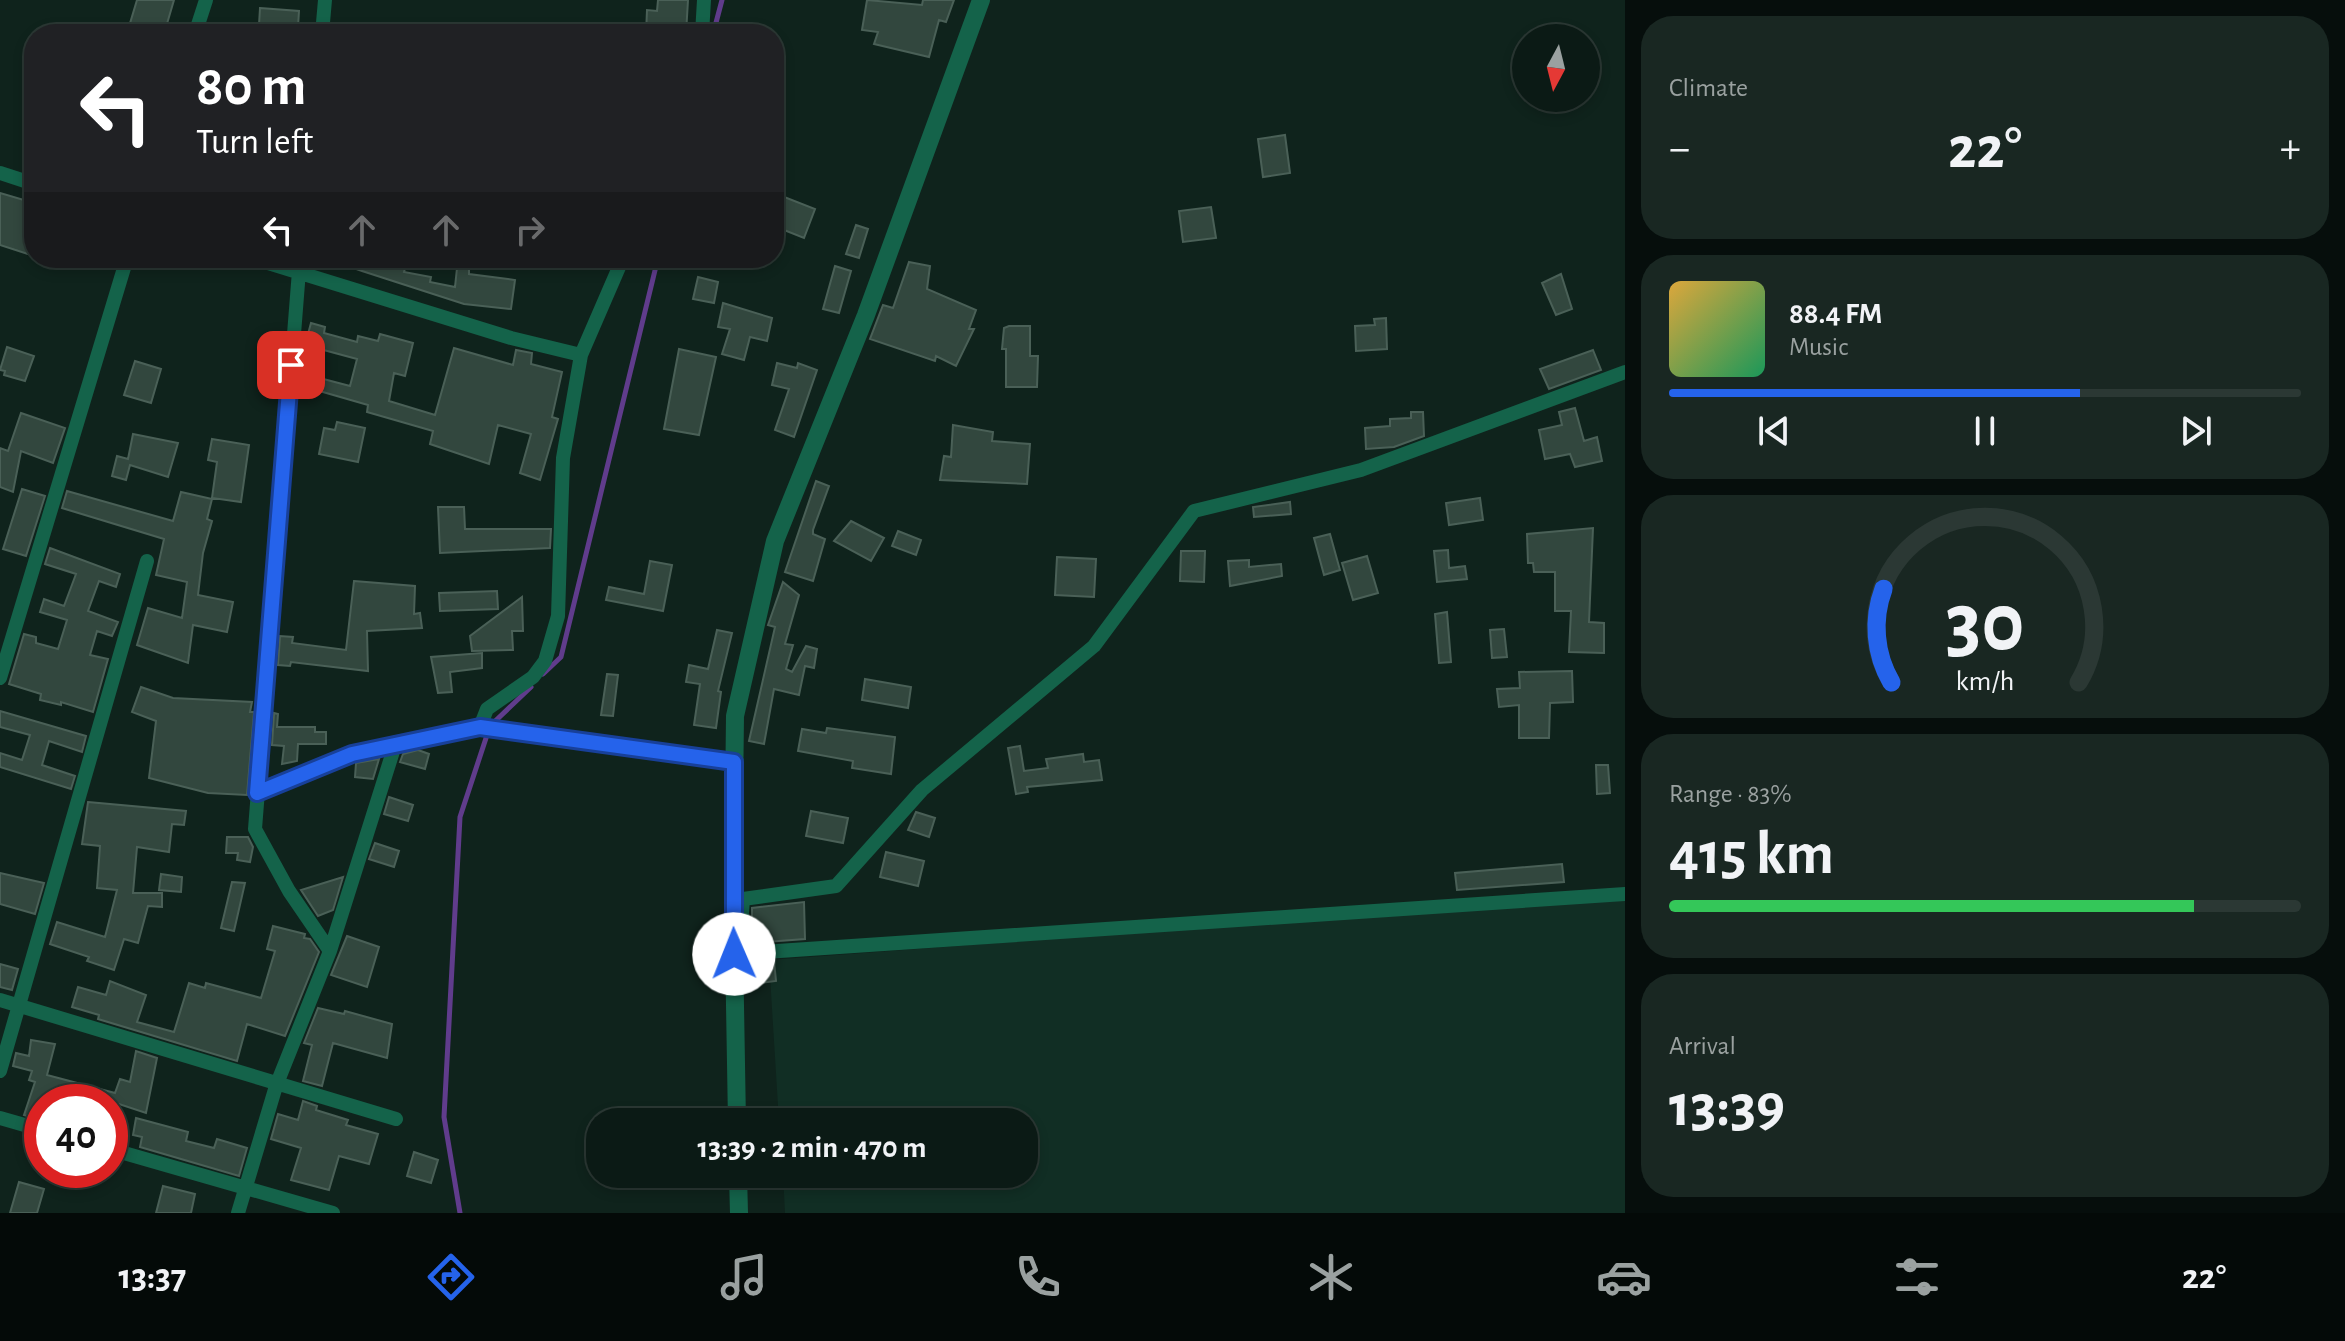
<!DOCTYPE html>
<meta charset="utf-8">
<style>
:root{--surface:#0b1a15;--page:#192722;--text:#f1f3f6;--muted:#9aa1a0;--line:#2b3834;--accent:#2563eb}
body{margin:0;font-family:"Alegreya Sans",sans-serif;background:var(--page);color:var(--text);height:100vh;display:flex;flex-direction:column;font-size:30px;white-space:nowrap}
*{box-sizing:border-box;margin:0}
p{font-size:26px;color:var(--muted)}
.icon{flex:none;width:44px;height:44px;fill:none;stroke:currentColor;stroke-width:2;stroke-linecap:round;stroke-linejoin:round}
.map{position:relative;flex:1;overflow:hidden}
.sheet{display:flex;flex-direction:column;gap:16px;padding:16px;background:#060e0c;width:720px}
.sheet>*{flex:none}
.top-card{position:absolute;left:24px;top:24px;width:760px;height:244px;border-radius:32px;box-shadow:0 4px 12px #0003,0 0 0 2px var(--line);background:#202124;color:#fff;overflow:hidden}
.needle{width:52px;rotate:187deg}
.fabs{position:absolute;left:1512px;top:24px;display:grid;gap:16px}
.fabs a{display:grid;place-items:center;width:88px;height:88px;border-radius:50%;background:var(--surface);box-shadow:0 4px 12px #0003,0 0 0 2px var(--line);font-size:40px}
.speed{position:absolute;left:24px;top:1084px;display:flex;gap:16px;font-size:40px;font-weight:700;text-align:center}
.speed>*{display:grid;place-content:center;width:104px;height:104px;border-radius:50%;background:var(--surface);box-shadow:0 4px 12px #0003,0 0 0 2px var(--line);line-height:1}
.speed .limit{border:12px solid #d22;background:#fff;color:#111}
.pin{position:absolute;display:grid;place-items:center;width:68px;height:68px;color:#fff;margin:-34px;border-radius:16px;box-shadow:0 4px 12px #0006}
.me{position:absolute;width:88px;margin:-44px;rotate:359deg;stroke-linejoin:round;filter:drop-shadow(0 0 6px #0008)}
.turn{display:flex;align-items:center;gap:28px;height:168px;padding:0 40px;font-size:36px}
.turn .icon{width:104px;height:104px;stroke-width:2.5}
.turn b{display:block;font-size:56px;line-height:68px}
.lanes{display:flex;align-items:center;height:76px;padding:0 40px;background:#0003;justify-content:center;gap:40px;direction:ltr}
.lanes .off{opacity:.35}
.big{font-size:60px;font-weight:600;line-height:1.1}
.sheet .tile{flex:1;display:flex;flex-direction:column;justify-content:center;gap:12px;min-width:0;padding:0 28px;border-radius:32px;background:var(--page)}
.sheet .dial{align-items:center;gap:0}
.dial svg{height:208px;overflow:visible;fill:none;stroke:var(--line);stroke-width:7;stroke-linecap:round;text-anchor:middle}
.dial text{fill:var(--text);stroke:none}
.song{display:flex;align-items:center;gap:24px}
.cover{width:96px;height:96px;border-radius:12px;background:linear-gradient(135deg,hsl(40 70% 55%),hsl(150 70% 35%))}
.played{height:8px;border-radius:4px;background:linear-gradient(90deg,var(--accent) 65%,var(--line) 65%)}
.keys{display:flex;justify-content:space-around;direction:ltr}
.heat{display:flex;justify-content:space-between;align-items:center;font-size:44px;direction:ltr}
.charge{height:12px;border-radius:6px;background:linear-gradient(90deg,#34c759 83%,var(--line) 0)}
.trip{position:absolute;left:586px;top:1108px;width:452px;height:80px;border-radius:32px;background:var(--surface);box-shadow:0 4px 12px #0003,0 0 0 2px var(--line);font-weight:600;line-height:80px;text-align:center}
.tabs{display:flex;height:128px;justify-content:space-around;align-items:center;background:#040a08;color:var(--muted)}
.tabs .icon{width:56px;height:56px}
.tabs .on{color:var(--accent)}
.tabs b{font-size:36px;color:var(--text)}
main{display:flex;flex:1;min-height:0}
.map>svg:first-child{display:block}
.built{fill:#112e24}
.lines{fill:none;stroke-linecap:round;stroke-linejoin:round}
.stream{stroke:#603c8c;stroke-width:5}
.building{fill:#32473e;stroke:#4a6057;stroke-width:2}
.minor{stroke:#14634a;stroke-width:14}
.tertiary{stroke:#14634a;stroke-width:18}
.route-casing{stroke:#184099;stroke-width:20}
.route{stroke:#2563eb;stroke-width:14}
</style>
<main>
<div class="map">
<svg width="1625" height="1213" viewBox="0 0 1625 1213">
<rect width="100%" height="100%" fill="#0f231c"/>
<path class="built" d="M1625 896V1213H785L783 1174H1024V1122H779L769 960Z"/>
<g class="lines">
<path class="stream" d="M713 34 722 0
M543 674 561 657 658 258
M460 1213 444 1117 460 817 490 726 531 687"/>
</g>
<path class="building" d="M137 0H174L164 34 128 30Z
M658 0H688L686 34H646L647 10 657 11Z
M867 0 922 5 923 0H954L946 22 939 20 929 57 874 44 878 32 862 30Z
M260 8 299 11 298 27 259 25Z
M1285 135 1290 173 1263 177 1258 139Z
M0 193 34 203V256L0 245Z
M774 193 815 209 804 238 774 226Z
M1211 207 1216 238 1183 242 1179 211Z
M856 225 868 229 859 258 846 254Z
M334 258H383L406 265 404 272 431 277 430 282 455 287 457 268 469 269V274L515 280 511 309 464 304 362 271 333 261Z
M909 262 930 266 927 289 976 310 969 329H974L956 366 936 356 935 361 870 339 883 305 893 308Z
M835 266 851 271 839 313 823 309Z
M1561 274 1572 309 1556 315 1542 283Z
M698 277 718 282 714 303 693 299Z
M723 303 772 318 767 341 750 337 744 360 722 354 730 329 718 327Z
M1386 318 1387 349 1356 351 1355 326 1375 325 1374 319Z
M311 323 325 327 324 333 357 342 358 336 378 341 380 334 413 343 405 376 394 373 389 401 435 415 454 348 513 365 516 350 532 353 531 364 562 372 552 417 558 419 540 480 520 473 531 434 498 425 489 464 430 444 433 431 367 412 368 405 309 388 312 376 350 386 357 359 305 345Z
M1009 326H1030V356H1038L1037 387H1006V349H1002L1004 328Z
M7 347 34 356 25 381 4 375 5 371 0 370Z
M679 349 716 357 699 435 664 429Z
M1593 350 1601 370 1549 389 1540 369Z
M135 361 161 369 151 403 124 395Z
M777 363 797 368 798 363 817 370 794 437 775 430 789 389 772 385Z
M1575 408 1584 441 1597 437 1602 461 1575 467 1570 454 1545 459 1539 430 1562 425 1559 412Z
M1411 412H1423L1424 436 1394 447 1366 449 1365 428 1390 426V419L1411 418Z
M21 413 65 428 53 463 21 451 13 492 0 487V448L8 451Z
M337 422 365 428 358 462 319 454 324 428 335 430Z
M953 425 993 432 992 441 1030 444 1027 484 940 480 944 456 951 457Z
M133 434 178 443 168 477 130 465 126 480 112 476 117 456 128 459Z
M212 439 249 445 241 502 212 498 217 462 208 460Z
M816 481 829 486 813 530V534L825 539 813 581 785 572Z
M22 489 45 496 26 556 3 549Z
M67 491 173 521 181 492 212 499 207 519 212 521 203 553 198 595 233 602 227 632 193 625 188 663 137 645 148 608 182 618 187 582 156 575 164 539 62 508Z
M1480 498 1483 520 1449 525 1446 503Z
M1290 502 1291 514 1254 517 1253 507Z
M438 507H464L465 529H551L550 548 440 553Z
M851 521 884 538 871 561 834 541Z
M1593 528 1589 622 1604 623V653L1569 652 1571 611H1555V572H1534L1533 563H1528L1527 534Z
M898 531 921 540 916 555 892 546Z
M1330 534 1340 570 1324 575 1314 538Z
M50 548 120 574 116 587 99 581 88 611 118 622 112 636 97 631 90 655 108 659 93 712 61 702V705L40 700 41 694 9 684 24 634 36 637V643L58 649 67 620 40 612 44 599 64 606 76 574 45 564Z
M1448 550 1449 568 1465 566 1467 579 1437 582 1434 551Z
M1181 551H1205L1204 582 1180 581Z
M1367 556 1378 593 1353 600 1342 563Z
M1057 557 1096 559 1094 597 1055 595Z
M1249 560V567L1281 564 1282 576 1230 586 1228 561Z
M650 561 672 565 663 611 606 600 609 587 644 594Z
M354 581 415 586 414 614 420 613 422 628 367 631 368 671 291 662 290 666 278 665 280 636 293 637 292 643 346 650Z
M783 582 799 595 785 644 793 645 786 669 792 672 806 646 817 649 814 668 805 666 799 695 774 689 764 744 749 741 775 627 768 625Z
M497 591 498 609 440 611 439 593Z
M522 597 523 631H512L513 650 472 651 470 636Z
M1447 612 1451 662 1439 663 1435 614Z
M1504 629 1507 657 1492 658 1490 630Z
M717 630 732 633 718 691 721 692 716 728 694 725 700 684 686 682 689 665 708 669Z
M482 653V668L450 672 452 692 438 693 431 657Z
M1572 671 1573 702 1550 703 1549 738H1519V705L1499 707 1497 689 1520 688 1519 672Z
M607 674 618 675 613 716 601 715Z
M865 679 911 687 908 708 862 700Z
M141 687 173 698 252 702 250 712H254L247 795 208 793 149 778 156 721 132 712Z
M0 711 86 736 82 752 49 741 42 765 75 776 71 789 0 767V753L22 760 30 735 0 727Z
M274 713 278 714 277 727H315V732H326V744H298L297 761 282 764 284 746 272 745Z
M827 728 895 737 891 774 852 768 853 761 798 751 802 729 826 733Z
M1020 746 1024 771 1048 768 1046 759 1083 754 1084 762 1099 760 1102 780 1027 787 1028 792 1016 794 1008 748Z
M418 750 429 754 425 769 400 762 403 754Z
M379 759 373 779 355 777 356 763Z
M1596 765H1608L1610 793 1597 794Z
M389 797 413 805 408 821 384 814Z
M88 802 186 811 184 825 172 824 169 852 137 847 133 893H162V907L148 906 138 943 124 939 114 970 87 961 89 957 50 944 57 922 105 937 117 890 97 888 100 846 82 844Z
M811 811 848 818 843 843 806 836Z
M916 812 935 818 929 837 908 830Z
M227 837H248L253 847 250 862 237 860 238 853H226Z
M375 843 399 851 394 867 369 859Z
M886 852 924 861 918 886 880 877Z
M1562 864 1564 882 1457 890 1455 873Z
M0 873 44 883 35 914 0 904Z
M161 874 182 877 181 892 159 890Z
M343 877 333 910 318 916 301 890Z
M232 882 245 883 234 931 221 928Z
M804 902 805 939 752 943V908Z
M273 926 305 934 304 938 310 939 319 952 285 1036 247 1024 237 1061 98 1019 99 1015 72 1007 78 987 106 995 110 981 146 995 137 1022 174 1032 189 983 205 988 206 983 261 998 275 951 267 949Z
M347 936 379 947 367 987 331 975Z
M774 961 776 981 753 984 751 963Z
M0 964 18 969 12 990 0 987Z
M318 1008 344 1014 345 1011 392 1024 387 1058 333 1043 322 1086 303 1081 312 1045 304 1043Z
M31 1040 55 1044 47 1075 115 1093 120 1079 130 1082 136 1051 157 1058 146 1113 113 1102H42V1120L24 1115 35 1082 29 1080 32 1071 13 1066 16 1053 29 1056Z
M303 1101 317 1106 316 1110 348 1120 346 1125 378 1134 369 1164 339 1156 329 1190 291 1180 301 1148 271 1139 278 1114 298 1120Z
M136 1118 188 1132 186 1141 214 1148 217 1139 247 1148 239 1176 140 1147 142 1137 133 1135Z
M414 1152 438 1160 431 1183 407 1176Z
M19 1182 44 1189 37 1213H10Z
M163 1186 195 1194 191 1213H156Z"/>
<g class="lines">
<path class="minor" d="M195 34 206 0
M322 34 325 0
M702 34 704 0
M0 173 34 184
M252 258 511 338 581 355
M300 258 255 829 289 891 330 951
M0 678 127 258
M480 727 487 709 533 677 545 661 558 616 563 458 581 355 623 258
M257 793 352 754 480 727 734 762
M741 926 743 899 836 886 922 790 1094 646 1194 511 1361 470 1625 372
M734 954 1625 894
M0 1000 396 1119
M0 1071 147 561
M0 1118 42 1130
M110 1149 333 1213
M238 1213 276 1086 330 951 396 742"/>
<path class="tertiary" d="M737 1122 733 888 735 716 775 541 866 315 981 0
M738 1174 739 1213"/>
</g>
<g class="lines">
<g class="route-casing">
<path id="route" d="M291 365 257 793 352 754 480 727 734 762V954"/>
</g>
<use href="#route" class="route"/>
</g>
</svg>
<div class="fabs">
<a><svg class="needle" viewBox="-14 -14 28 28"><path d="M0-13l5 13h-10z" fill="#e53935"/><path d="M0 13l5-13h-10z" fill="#9aa1a0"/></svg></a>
</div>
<div class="speed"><div class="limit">40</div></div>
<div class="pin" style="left:291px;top:365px;background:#d93025"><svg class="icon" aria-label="arrive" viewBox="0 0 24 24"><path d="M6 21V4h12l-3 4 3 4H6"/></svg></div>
<svg class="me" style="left:734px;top:954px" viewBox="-20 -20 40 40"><circle r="19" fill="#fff"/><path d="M0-13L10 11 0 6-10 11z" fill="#2563eb"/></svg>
<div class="trip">13:39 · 2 min · 470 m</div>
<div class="top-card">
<div class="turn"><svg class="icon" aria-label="left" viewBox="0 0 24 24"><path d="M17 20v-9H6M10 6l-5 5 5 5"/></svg><div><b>80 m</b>Turn left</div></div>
<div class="lanes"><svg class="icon" aria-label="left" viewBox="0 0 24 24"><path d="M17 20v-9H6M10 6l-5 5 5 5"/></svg><svg class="icon off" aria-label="ahead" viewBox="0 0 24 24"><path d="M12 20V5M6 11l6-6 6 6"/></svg><svg class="icon off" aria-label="ahead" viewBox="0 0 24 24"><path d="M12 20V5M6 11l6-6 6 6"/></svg><svg class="icon off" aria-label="right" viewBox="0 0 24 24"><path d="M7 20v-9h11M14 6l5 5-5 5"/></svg></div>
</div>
</div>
<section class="sheet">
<div class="tile"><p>Climate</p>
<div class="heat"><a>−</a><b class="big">22°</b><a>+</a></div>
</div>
<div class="tile">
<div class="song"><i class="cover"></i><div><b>88.4 FM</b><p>Music</p></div></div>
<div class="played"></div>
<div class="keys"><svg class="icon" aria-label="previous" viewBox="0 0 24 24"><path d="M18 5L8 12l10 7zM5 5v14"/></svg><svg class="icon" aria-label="pause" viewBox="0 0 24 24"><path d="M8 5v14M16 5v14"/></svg><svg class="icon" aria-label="next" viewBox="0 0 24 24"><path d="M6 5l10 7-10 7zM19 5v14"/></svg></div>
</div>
<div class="tile dial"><svg viewBox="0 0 100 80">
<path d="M14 69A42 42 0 1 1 86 69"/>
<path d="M14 69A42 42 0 0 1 11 33" stroke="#2563eb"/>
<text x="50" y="56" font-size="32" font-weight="700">30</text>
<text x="50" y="72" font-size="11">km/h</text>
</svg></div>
<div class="tile"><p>Range · 83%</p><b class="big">415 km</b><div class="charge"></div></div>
<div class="tile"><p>Arrival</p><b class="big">13:39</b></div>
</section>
</main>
<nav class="tabs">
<b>13:37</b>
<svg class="icon on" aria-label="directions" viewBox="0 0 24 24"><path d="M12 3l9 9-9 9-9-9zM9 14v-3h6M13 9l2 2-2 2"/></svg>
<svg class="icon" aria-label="music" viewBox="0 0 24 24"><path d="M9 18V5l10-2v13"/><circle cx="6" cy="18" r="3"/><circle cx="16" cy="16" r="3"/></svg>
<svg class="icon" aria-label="phone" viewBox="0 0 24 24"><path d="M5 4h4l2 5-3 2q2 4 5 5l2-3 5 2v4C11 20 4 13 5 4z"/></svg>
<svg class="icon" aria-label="climate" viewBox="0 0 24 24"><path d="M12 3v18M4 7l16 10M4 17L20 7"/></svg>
<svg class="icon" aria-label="car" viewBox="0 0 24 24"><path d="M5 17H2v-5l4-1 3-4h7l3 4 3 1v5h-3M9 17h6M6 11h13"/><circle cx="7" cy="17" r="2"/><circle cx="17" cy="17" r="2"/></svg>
<svg class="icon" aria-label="filters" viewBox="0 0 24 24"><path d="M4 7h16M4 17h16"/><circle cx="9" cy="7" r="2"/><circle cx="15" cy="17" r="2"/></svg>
<b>22°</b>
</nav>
